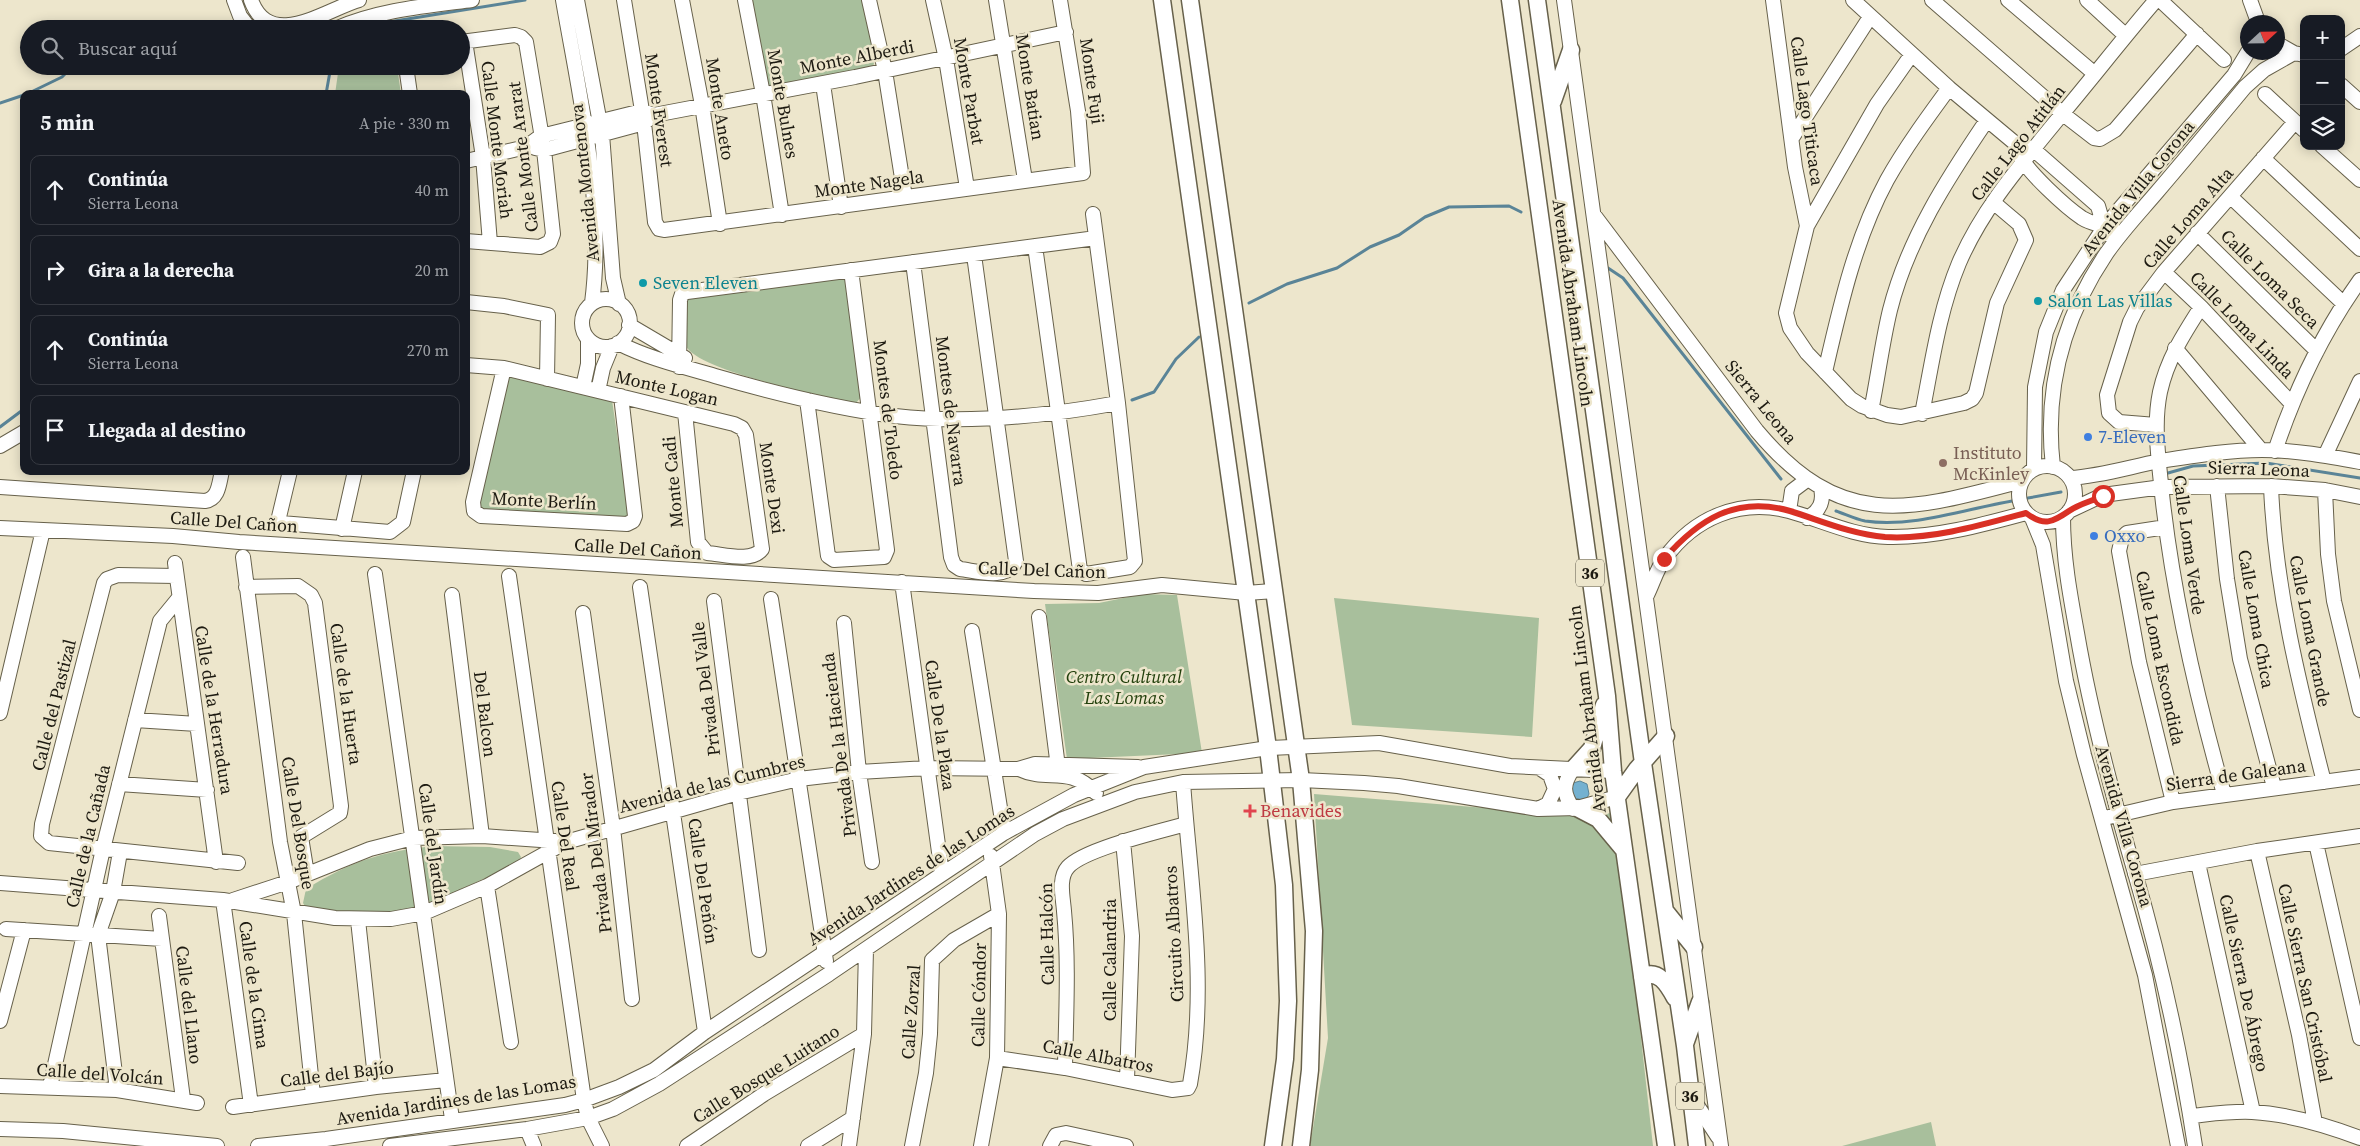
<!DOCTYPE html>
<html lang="es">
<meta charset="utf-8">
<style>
:root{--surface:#171b24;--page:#242831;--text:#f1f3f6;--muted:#9ea1a6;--line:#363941}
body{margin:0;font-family:"Source Serif 4",serif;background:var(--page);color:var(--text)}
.controls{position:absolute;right:15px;top:15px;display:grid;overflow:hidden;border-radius:10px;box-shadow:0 2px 12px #0003}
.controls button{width:45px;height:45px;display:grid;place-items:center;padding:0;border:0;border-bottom:1px solid var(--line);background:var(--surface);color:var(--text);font:25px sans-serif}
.compass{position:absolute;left:2240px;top:15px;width:45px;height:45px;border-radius:50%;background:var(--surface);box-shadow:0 2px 12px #0003;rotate:68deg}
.stop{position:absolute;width:15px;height:15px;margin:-11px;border:4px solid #d93025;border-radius:50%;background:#fff}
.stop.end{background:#d93025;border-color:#fff;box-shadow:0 1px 5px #0008}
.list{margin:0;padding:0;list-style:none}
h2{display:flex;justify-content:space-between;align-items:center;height:65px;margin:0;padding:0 20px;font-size:21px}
h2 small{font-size:16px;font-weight:400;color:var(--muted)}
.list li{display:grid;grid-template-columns:32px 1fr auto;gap:15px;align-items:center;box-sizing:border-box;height:70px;margin:0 10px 10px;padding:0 10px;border:1px solid var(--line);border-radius:10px}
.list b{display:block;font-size:19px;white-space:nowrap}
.list p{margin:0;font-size:16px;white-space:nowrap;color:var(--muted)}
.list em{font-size:16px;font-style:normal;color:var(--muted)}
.icon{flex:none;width:28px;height:28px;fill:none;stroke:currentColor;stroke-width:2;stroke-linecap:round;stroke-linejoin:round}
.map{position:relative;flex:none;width:2360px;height:1146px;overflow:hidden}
.search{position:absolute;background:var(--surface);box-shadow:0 2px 12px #0003;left:20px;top:20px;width:450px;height:55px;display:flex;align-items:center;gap:12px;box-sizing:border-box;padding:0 18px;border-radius:28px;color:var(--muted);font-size:19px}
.panel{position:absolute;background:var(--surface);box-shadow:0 2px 12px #0003;left:20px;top:90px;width:450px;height:385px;border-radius:10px}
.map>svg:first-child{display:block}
</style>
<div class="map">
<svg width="2360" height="1146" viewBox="0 0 2360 1146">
<rect width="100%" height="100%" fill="#ede6cc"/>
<path fill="#a8bf9c" d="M749,0H862L875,58L873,68L767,87Z
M401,23L402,29H366L368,28Z
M339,66H397L401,94H335Z
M840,275L846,279L862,396L856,403C827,397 698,371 686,346C681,335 683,316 681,304L688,296Z
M509,377L612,400L629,515L623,520L483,512L478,504L506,378Z
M1143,594L1177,595L1202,753L1067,759L1045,604L1099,603Z
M1334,598L1539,618L1532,737L1352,725Z
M1314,794L1571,815L1616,813L1653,1146H1310L1328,1038Z
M433,846L490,847L518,852L521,857L518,863L409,913L308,911L303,903L306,889C352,861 380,852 433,846Z
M1931,1122L1936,1146H1842Z"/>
<path fill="#74b1d0" stroke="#5a8497" d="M1580,781L1587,784L1589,794L1586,800L1577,802L1569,788L1573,783Z"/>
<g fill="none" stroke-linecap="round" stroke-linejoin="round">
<path stroke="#5a8497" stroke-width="3" d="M362,29L395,21L525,0
M27,94L62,77L73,66
M326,94L331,66
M0,103L24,95
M1608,268L1623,278L1781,479
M1249,303L1287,284L1337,268L1370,247L1399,235L1425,217L1449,207L1509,206L1521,212
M1132,400L1154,392L1176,359L1199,337
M0,427L24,409
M2168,473L2193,466L2266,463L2360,478
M2028,498L2061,492
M1836,511C1845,514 1855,519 1865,521C1913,528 1965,509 2012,501"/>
<defs>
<path id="minor" d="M234,0L240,16L250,29
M251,0C270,52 327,9 359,0
M563,0C580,99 605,203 592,303
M577,0L602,134L613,278L619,304
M624,0L644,123L655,222L659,229L664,230L1083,173L1078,111L1060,0
M682,0L702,105L720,224
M745,0L763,94L782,215
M869,0L885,71L905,197
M933,0L946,59L967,188
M996,0L1025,180
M1564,0L1721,1146
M1773,0L1795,167L1807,226
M1853,0L1949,88L2016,144L2033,149L2098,206L2106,234
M1932,0L2063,114L2094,138L2100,139L2115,130L2197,34
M2008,0L2095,74
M2087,0L2125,35
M2160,0L2224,60
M2250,0L2258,22
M335,29C378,10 425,6 472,0
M465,41L483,157L490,243
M461,42L515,35L521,37L526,42L544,150L553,234L550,242L540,247L466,241
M2278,44L2294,53L2304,55
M2341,49L2360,36
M1912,54L1877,104L1807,226L1786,313L1790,328L1807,353L1851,399L1862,406L1887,415L1901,417L1964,403L1972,399L1976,393L1997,303L2026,240L2019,224L1993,202
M406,66L410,94
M823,84L841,207
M2341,85L2360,102
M2265,94L2304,130
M1792,138L1870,17
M2322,146L2360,180
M535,148L544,150L644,123L650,118
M2020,155C2026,171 2067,208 2082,218C2090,223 2103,226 2112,226
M2263,158L2360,249
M466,161L526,147L541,136L642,111L654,115L855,77L1066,32
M2231,197L2344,304
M1594,215L1757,431C1842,532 1908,511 2022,481
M2197,233L2317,351
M1035,246L1080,570L1086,574L1130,567L1135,561L1118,403L1093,214
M913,262L951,557L954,565L960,569C977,571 1007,581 1016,561L974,255
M2164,272L2201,307L2292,404
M582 323a24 24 0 1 1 48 0a24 24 0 1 1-48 0Z
M466,302L504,306L548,315L547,379
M2201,307C2183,335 2167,360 2160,392C2153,426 2159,460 2162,494C2173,596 2196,695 2224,794
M629,325L685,358
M618,343C650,359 681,366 715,376C774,393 834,408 895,416C967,424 1047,416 1118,403
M2175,348L2261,450
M466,365L504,368L734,424L742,428L746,435L762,549C752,563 723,554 707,553L698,542L685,412
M679,367L680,300L682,294L687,292L1096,238
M504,368L473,502L474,511L481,516L627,524L633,521L635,516L621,396
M1825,372C1840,307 1855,239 1887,180C1905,148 1927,118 1949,88
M583,387L588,364V339
M598,391L603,368L612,346
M807,400L828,556L834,560L884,557L887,550L851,270
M1871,411C1878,377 1882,343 1890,310C1908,239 1947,179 1987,120
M1922,414C1932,363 1939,311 1959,263C1983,207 2024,161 2062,114C2094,76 2124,37 2156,0
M2156,425L2119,422L2109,413L2107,395L2130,322L2137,308L2164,272L2295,122
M0,446L24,432
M2275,451C2295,391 2323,332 2360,280
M2325,456L2360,381
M2019 494a28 28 0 1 1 56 0a28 28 0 1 1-56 0Z
M2053,467C2044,389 2063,318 2106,254C2121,232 2140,212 2157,192C2187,157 2216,122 2245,87L2264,70L2294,53
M2034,469L2035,387L2046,332L2063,290L2105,226L2234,75L2248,52
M290,471L279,517L281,523L390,532L403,522L414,471
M2070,478C2101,476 2129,467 2160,461C2193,456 2228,450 2262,450C2295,450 2328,456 2360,462
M2217,486L2227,579L2240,659L2274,787
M2271,486C2275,587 2299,684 2324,782
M0,487L205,501C219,499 219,483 222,471
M2325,490L2328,554L2334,601L2360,710
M1789,511L1792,491L1808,479
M2069,511L2103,495L2162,487L2271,486L2325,490L2360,497
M2063,517C2063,557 2070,595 2077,633C2091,715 2112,794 2135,873C2161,962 2181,1054 2195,1146
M1807,518C1820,511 1824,502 1821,488
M2032,518L2043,545L2066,681L2084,755L2145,975L2178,1146
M2166,527L2127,533L2122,538L2119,551L2139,662L2173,802
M0,528L173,536L239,542L1034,591L1098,593L1162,585L1246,593L1274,591
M342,529L355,471
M243,557L280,842L294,913L313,1095
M175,563L216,862
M375,574L452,1119
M176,576L118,575L107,579L104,583L42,824L41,836L49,843L238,863
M509,576L584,1100L588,1118L602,1146
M902,582L942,874
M246,587L298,586L311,595L315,603L341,806L340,813L301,837L307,874
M640,587L705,1032
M452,595L482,836
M1647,595C1653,583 1657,568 1665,558C1694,518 1740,498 1789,511C1822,520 1852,536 1888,537C1934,538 1982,525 2026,513
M771,599L826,961
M714,601L759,950
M583,613L613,828L632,999
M1039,617L1059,775
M844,623L859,772L872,862
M972,631L1004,833
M0,713L43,530
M135,720L197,724
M1019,769C1048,783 1068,764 1096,793
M1573,769C1562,785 1563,793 1573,809
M119,784L207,790
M1538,809L1548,804L1555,789L1550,775L1541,769
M2109,817L2173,802L2360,777
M1123,841L1132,936L1127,1080
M2316,843L2360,1038
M2257,851L2299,1035L2315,1123
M2198,863L2253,1112
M2135,874L2257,851L2360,836
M0,883L223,900L335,918L391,919L424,913L487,886L566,842L738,793L799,779L859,772L927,768L1018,769L1035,764L1138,767
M487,886L511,1042
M223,900L251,1105
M233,900L288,882L370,849L413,838L482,836L555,841
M159,916L183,1099
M358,920L376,1087
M6,929L162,939
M0,1021L24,930
M997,1058L1065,1068L1172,1090L1188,1088L1190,1084C1208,984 1190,882 1183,782
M1065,1068C1066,1015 1069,963 1064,911C1063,897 1058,878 1068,867C1084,849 1161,831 1186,824
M0,1086L117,1090L197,1103
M50,1087L103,849L160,621L178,599
M117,1090L98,935L113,892L120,852
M1691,1096L1718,1137
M233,1107L376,1087L446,1080
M2191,1116C2211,1114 2231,1111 2252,1112C2288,1114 2326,1125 2360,1138
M0,1129L63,1131L217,1146
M527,1129L534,1146
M258,1146L326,1139L565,1105L584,1100L619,1087L654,1070L705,1032L1004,833L1074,795L1144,767L1268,748L1379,743L1510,766L1613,771
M390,1146L527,1129L588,1118L613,1109L659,1084L829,974L1035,834L1063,819L1135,792L1183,782L1301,780L1364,783L1398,786L1538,809L1577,808L1617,797
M687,1146L764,1094L864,1034
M808,1146L853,1118
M849,1146L864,1034L866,949
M912,1146L926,1073L930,1034L932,960L954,940L999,914
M981,1146L997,1058L999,914L991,856
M1050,1146L1056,1135L1066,1133L1126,1146"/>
<path id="major" d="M1162,0L1268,748L1284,885L1288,1001L1285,1059L1273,1146
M1190,0L1301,780L1314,931L1310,1070L1301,1146
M1510,0L1607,696L1613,771L1666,1146
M1537,0L1643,763L1685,1046L1697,1146
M1553,101L1571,50
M1573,769L1592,748L1604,705
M1617,797L1637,769L1666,736
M1577,808L1598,819L1623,849
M1666,912L1694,947
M1642,977C1658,968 1668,985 1675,998
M1685,1044L1700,1002"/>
</defs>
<use href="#minor" stroke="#67614b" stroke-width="16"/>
<use href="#major" stroke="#67614b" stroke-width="19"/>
<use href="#minor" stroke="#fff" stroke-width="14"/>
<use href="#major" stroke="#fff" stroke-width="16"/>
</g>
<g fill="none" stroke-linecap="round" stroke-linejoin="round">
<path stroke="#d93025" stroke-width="6" d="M1664,559C1698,520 1736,495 1790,511C1822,521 1851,534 1885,537C1931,540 1982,525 2026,513C2044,527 2053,522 2069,511C2079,504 2092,501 2103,496"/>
</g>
<g fill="#0f9aa8" stroke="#ede6cc" stroke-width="2">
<circle cx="643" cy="283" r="5"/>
<circle cx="2038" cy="301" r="5"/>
</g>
<g fill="#3f7fe0" stroke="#ede6cc" stroke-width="2">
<circle cx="2088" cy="437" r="5"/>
<circle cx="2094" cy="536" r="5"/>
</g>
<circle fill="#8d6e63" stroke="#ede6cc" stroke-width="2" cx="1943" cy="463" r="5"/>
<path fill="#e0444e" stroke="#ede6cc" stroke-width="2" d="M1247.5 803.5h5v5h5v5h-5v5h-5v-5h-5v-5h5z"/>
<g text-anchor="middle" stroke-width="5" stroke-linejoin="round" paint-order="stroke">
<g fill="#ede6cc" stroke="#5b5749" stroke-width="1">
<rect x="1576" y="559.5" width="28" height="27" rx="4"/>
<rect x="1676" y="1082.5" width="28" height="27" rx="4"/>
</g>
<g font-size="16" font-weight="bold" fill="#1d1a11">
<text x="1590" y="579">36</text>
<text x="1690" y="1102">36</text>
</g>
<g font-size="18" fill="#1d1a11" stroke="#ede6cc">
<text transform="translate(857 57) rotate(-11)" y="6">Monte Alberdi</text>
<text transform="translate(1092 81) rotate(82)" y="6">Monte Fuji</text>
<text transform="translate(1030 87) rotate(81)" y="6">Monte Batian</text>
<text transform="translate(969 91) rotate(80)" y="6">Monte Parbat</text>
<text transform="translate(783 104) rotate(80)" y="6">Monte Bulnes</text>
<text transform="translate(720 109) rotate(81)" y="6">Monte Aneto</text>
<text transform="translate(659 110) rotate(82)" y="6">Monte Everest</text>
<text transform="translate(1807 111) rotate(82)" y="6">Calle Lago Titicaca</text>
<text transform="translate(497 140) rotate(83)" y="6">Calle Monte Moriah</text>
<text transform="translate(2018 143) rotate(-52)" y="6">Calle Lago Atitlán</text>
<text transform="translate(523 157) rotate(-97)" y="6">Calle Monte Ararat</text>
<text transform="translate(585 183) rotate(-96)" y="6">Avenida Montenova</text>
<text transform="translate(869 184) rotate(-8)" y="6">Monte Nagela</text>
<text transform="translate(2138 188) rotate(-51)" y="6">Avenida Villa Corona</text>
<text transform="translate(2188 218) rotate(-49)" y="6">Calle Loma Alta</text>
<text transform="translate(2270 279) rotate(45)" y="6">Calle Loma Seca</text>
<text transform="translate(1573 303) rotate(82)" y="6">Avenida Abraham Lincoln</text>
<text transform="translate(2242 325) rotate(46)" y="6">Calle Loma Linda</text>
<text transform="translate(667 388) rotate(13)" y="6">Monte Logan</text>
<text transform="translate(1761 402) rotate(51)" y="6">Sierra Leona</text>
<text transform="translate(888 410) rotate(83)" y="6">Montes de Toledo</text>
<text transform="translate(951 411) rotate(83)" y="6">Montes de Navarra</text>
<text transform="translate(2259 469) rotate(2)" y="6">Sierra Leona</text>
<text transform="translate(673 482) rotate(-95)" y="6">Monte Cadi</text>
<text transform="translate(772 488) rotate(82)" y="6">Monte Dexi</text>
<text transform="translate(544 501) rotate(3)" y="6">Monte Berlín</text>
<text transform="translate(234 522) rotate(4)" y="6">Calle Del Cañon</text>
<text transform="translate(2189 545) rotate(82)" y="6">Calle Loma Verde</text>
<text transform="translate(638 549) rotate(4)" y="6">Calle Del Cañon</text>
<text transform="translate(1042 570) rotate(2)" y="6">Calle Del Cañon</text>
<text transform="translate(2256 619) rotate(80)" y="6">Calle Loma Chica</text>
<text transform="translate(2310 631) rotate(79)" y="6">Calle Loma Grande</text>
<text transform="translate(2160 658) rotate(78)" y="6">Calle Loma Escondida</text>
<text transform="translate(706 689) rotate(-97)" y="6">Privada Del Valle</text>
<text transform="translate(346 694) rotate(82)" y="6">Calle de la Huerta</text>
<text transform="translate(54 705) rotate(-76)" y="6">Calle del Pastizal</text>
<text transform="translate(1587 709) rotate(-97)" y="6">Avenida Abraham Lincoln</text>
<text transform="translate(214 710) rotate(81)" y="6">Calle de la Herradura</text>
<text transform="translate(485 714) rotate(83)" y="6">Del Balcon</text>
<text transform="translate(940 725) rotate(82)" y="6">Calle De la Plaza</text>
<text transform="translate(839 745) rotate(-97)" y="6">Privada De la Hacienda</text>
<text transform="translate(2236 775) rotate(-8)" y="6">Sierra de Galeana</text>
<text transform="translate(712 784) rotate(-14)" y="6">Avenida de las Cumbres</text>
<text transform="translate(298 823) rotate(81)" y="6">Calle Del Bosque</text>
<text transform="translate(2124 826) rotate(74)" y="6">Avenida Villa Corona</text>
<text transform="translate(88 836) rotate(-77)" y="6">Calle de la Cañada</text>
<text transform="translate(565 836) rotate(82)" y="6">Calle Del Real</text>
<text transform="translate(433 844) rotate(82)" y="6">Calle del Jardín</text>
<text transform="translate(596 853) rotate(-97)" y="6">Privada Del Mirador</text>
<text transform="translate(911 875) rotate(-33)" y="6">Avenida Jardines de las Lomas</text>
<text transform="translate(703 881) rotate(82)" y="6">Calle Del Peñón</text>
<text transform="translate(1047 934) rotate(-91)" y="6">Calle Halcón</text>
<text transform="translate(1174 934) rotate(-93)" y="6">Circuito Albatros</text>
<text transform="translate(1110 960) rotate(-90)" y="6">Calle Calandria</text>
<text transform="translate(2244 983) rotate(78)" y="6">Calle Sierra De Ábrego</text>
<text transform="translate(2305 983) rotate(78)" y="6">Calle Sierra San Cristóbal</text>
<text transform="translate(254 985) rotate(82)" y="6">Calle de la Cima</text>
<text transform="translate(979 995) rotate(-89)" y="6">Calle Cóndor</text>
<text transform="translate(189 1005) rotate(83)" y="6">Calle del Llano</text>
<text transform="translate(911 1012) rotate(-86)" y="6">Calle Zorzal</text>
<text transform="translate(1098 1056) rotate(11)" y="6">Calle Albatros</text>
<text transform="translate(100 1074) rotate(4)" y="6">Calle del Volcán</text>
<text transform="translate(337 1074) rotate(-7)" y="6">Calle del Bajío</text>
<text transform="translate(766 1074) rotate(-32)" y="6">Calle Bosque Luitano</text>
<text transform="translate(456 1100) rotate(-9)" y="6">Avenida Jardines de las Lomas</text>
</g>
<g font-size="18" fill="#0d838f" stroke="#ede6cc" text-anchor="start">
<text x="653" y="289">Seven Eleven</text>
<text x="2048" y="307">Salón Las Villas</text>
</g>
<g font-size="18" fill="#366cbe" stroke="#ede6cc" text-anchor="start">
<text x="2098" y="443">7-Eleven</text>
<text x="2104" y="542">Oxxo</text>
</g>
<g font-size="18" fill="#785e54" stroke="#ede6cc" text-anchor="start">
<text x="1953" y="459">Instituto<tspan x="1953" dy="21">McKinley</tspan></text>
</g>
<g font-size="18" font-style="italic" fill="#22400c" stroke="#ede6cc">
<text x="1124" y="683">Centro Cultural<tspan x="1124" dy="21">Las Lomas</tspan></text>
</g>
<g font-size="18" fill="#be3a42" stroke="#ede6cc" text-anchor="start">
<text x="1260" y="817">Benavides</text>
</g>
</g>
</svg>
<div class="controls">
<button>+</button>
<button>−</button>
<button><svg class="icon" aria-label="layers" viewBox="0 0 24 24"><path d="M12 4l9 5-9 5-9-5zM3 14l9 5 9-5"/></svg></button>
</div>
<svg class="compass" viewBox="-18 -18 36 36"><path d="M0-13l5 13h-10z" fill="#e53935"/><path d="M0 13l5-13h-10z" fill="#9ea1a6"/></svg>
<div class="stop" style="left:2103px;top:496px"></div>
<div class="stop end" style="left:1664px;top:559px"></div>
<div class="search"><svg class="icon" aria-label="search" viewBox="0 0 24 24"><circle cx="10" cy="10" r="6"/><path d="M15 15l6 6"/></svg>Buscar aquí</div>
<section class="panel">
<h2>5 min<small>A pie · 330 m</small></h2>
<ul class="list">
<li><svg class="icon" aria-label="ahead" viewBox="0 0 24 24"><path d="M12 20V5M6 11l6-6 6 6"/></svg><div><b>Continúa</b><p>Sierra Leona</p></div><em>40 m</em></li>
<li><svg class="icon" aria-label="right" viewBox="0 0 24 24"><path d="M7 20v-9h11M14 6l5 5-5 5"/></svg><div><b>Gira a la derecha</b></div><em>20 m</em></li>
<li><svg class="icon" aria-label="ahead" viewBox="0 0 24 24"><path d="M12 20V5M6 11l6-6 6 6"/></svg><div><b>Continúa</b><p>Sierra Leona</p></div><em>270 m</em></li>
<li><svg class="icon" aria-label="arrive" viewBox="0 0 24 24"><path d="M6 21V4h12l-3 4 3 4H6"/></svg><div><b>Llegada al destino</b></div></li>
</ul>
</section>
</div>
